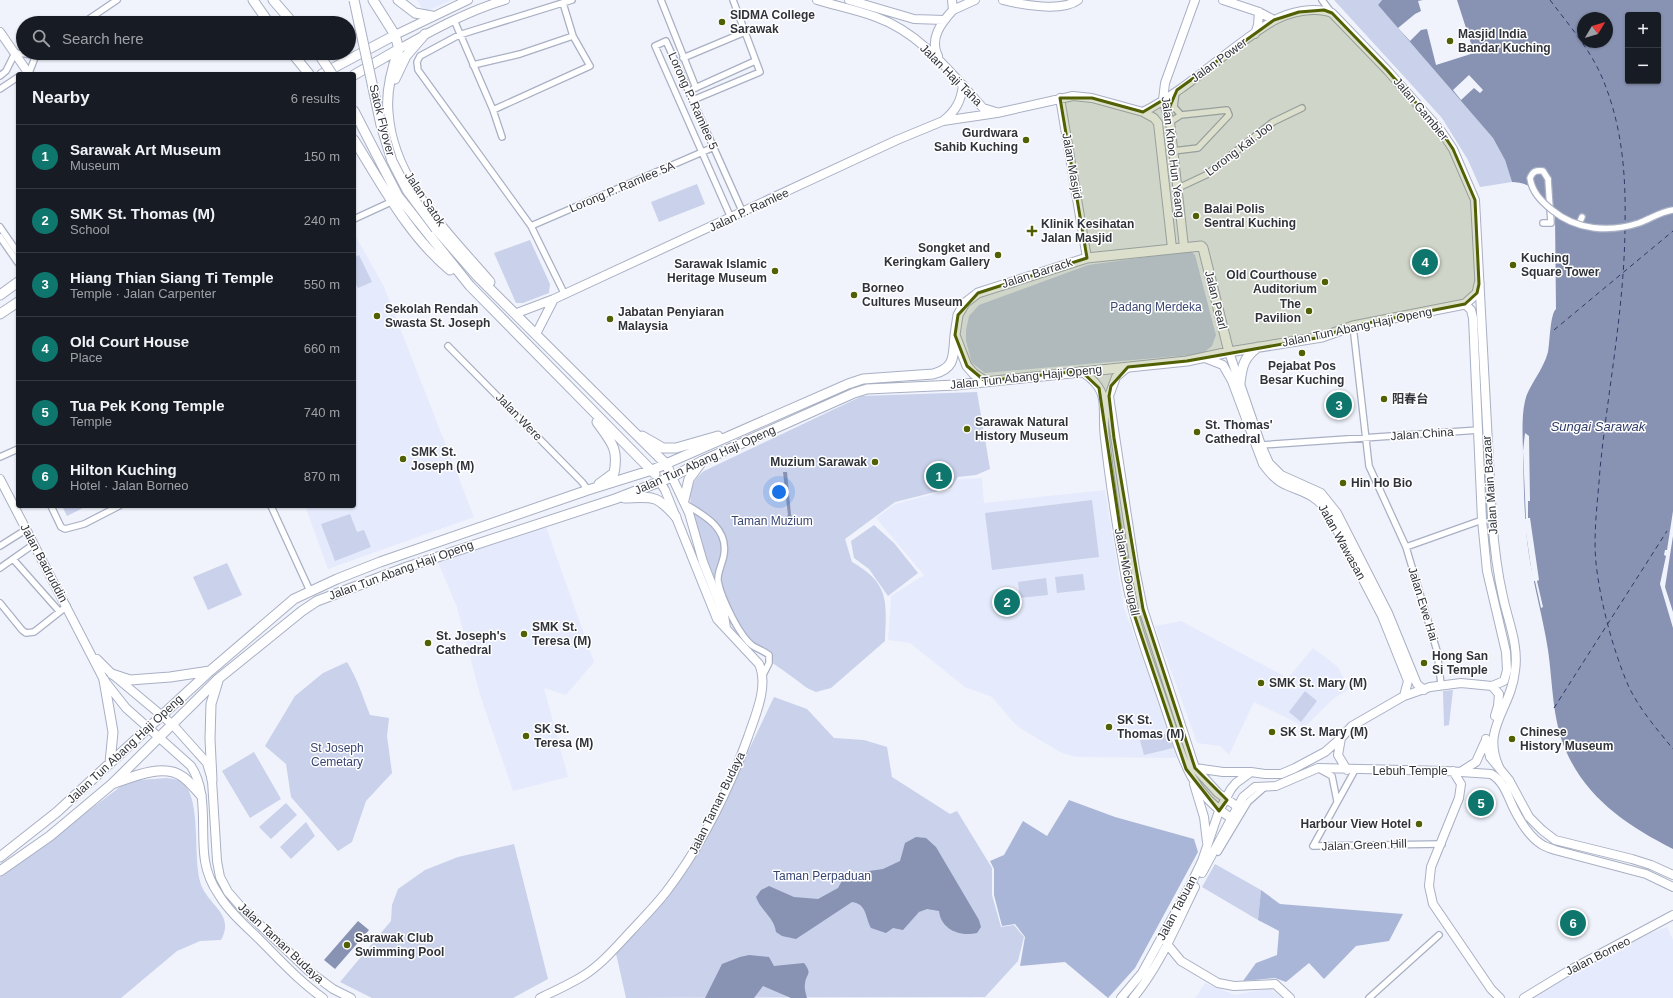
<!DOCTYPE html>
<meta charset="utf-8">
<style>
:root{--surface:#171b24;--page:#242831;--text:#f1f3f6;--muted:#9ea1a6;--line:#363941;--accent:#0f766e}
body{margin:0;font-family:Arial,"Noto Sans SC",sans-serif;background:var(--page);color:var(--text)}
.controls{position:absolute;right:12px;top:12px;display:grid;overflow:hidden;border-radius:4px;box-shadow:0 1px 3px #0004}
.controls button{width:36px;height:36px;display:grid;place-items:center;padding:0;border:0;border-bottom:1px solid var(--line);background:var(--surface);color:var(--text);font:20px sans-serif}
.compass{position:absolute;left:1577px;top:12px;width:36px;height:36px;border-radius:50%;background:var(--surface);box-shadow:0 1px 3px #0004;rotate:52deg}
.you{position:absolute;left:779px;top:492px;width:14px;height:14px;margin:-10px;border:3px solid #fff;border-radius:50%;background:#1a73e8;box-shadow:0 0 0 6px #1a73e833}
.badge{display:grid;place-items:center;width:26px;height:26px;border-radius:50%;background:var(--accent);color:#fff;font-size:13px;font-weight:700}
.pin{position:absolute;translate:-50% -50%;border:2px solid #fff;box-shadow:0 1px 4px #0006}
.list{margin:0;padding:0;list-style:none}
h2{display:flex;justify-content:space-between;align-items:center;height:52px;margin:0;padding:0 16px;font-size:17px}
h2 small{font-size:13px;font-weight:400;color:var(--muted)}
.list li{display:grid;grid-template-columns:26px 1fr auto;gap:12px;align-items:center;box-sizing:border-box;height:64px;padding:0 16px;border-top:1px solid var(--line)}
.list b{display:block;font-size:15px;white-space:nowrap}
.list p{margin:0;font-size:13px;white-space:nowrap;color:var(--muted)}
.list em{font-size:13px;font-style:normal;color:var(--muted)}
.icon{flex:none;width:22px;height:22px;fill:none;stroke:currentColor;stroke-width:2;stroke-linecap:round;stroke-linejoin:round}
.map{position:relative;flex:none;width:1673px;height:998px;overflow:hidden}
.search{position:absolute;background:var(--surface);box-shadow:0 1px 3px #0004;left:16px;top:16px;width:340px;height:44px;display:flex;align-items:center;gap:10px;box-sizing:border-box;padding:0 14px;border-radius:22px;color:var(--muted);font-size:15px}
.panel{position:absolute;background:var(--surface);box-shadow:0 1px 3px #0004;left:16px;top:72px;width:340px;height:436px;border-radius:4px}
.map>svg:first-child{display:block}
</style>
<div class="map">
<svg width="1673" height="998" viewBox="0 0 1673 998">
<rect width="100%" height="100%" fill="#f0f3fc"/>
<path fill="#e5ebfc" d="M417,0H452L425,12Z
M354,233L384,287L474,517L328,569L305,506H354Z
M982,478L984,503L1105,490L1124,608L1179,758L1077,757L1062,753L1023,730L1014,723L992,697L965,687L910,643L888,640L891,596L924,575L876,518L895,504L953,489L958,479Z
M545,524L594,662L566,695L544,688L568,777L513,791L480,695L457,607L437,560Z
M1181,621L1288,678L1313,648L1338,667L1349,689L1333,699L1305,727L1254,702L1229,755L1220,746L1197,743L1155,626Z
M1667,927L1673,940V998H1529L1532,993L1639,937Z
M1205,983L1235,995L1266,989L1272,990L1282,998H1195Z"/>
<path fill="#c9d1eb" d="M1334,0H1382L1378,5L1493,138L1505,160L1512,182L1480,187L1468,160L1442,118Z
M697,184L705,204L659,222L651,202Z
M530,240L550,284L549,293L523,303H516L494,253Z
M1191,251L1195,255L1216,335L1212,346L1202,354L985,373L972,363L966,341V330L969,316L979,305L1088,265Z
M359,255L372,282L358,288L354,280V258Z
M977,392L990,469L976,475L958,477L951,488L895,502L845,539L852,562C891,584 886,603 885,641L831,688L816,692L807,688C783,669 753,652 734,629C721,613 689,514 690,494C691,484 697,477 704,471L862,396Z
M1092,500L1099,557L992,570L985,513Z
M62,506H87L67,516Z
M350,514L357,532L364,530L371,547L335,561L321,524Z
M874,525L894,543L918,573L888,596L869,569L854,558L851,541Z
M227,563L242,595L208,610L193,577Z
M1083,574L1085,590L1057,593L1055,577Z
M1046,578L1048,595L1020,598L1018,582Z
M347,662C357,678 363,697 370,715L389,718L387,736L392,773L366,801L352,842L338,851L291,797L286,764L265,746L295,696L323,673Z
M1453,690L1449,725L1444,726L1443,691Z
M1305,691L1317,701L1301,722L1289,712Z
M774,697L807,709L834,738L864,740L887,747L892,777L950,814L957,811L992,868V895L1001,927L1014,925L1024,937L1018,961L985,997L626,998L615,949L642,927L664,899L736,777Z
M1169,733L1173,748L1144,755L1140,740Z
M254,752L281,799L250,818L222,771Z
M167,778C171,779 176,779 179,780C205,794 190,864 203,889C213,908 234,916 221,940L200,941L177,951L121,998H0V877L124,784L139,780Z
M286,803L297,815L271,839L259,827Z
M306,822L315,836L291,859L280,847Z
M514,844L548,979L513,998H372L340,982L391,921L392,905L398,889L425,870L458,857Z
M1215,864L1261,890L1258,920L1202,887Z"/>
<path fill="#aab6d7" d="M1069,800L1115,817L1194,839L1198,852L1135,968L1108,998L1065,962L1020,966L1025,937L1015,924L1002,926L994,895V869L990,861L1004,855L1023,821L1047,836Z
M1261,890L1280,904L1403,914L1389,941L1356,946L1324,979L1309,963L1286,982L1275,978L1243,981L1256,963L1277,955L1279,931L1258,920Z"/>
<path fill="#8893b3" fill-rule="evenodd" d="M1382,0H1673V849C1628,826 1587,799 1566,751C1552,719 1553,684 1548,650C1543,618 1534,587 1529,555C1524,522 1524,489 1523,456C1523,439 1521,418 1525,401C1528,386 1543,371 1548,352C1550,342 1550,314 1556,309L1555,215C1547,197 1532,182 1512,182L1505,160L1493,138L1378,5ZM1628,15H1658V81H1628ZM1583,18H1607V42H1583Z
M783,472H787L791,515L793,517L790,520L786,517L788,515Z
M916,837L926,838L936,847L979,920L981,927L977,933C961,937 941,930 939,911L927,909L919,912L903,930L893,928L886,933L871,928C865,917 867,904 852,902L796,939L782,936L776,932C774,917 761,911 756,897L761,890L769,886L794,897L818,899L838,888L843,879L849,874L883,869L900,861L905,843Z
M358,921L369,930L335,969L324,960Z
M749,955L769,957L774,966L804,963C813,975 806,973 805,984C804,988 806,994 807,998H791L763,986L754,998H705L722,964L740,957Z"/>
<path fill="#f0f3fc" d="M1423,0H1457L1474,53L1436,65L1427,29L1421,30L1410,41L1398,28L1415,14L1421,11L1418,1Z
M1469,75L1483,90L1480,93L1474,88L1461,100L1453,90Z
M1525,433L1529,436L1530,501H1528V518H1530L1539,580L1537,581L1543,607L1541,608L1535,581H1533L1524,519H1526L1523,451Z
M1673,511V536L1665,587L1673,612V628L1660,584L1666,556L1664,555L1665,550H1667Z"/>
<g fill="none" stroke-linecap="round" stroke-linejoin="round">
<path stroke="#2e3a67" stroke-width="1" stroke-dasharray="5 4" stroke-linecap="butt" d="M1550,0C1568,24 1589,48 1601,75C1622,123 1626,173 1625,224
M1625,229C1624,310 1608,389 1600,469C1598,500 1593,532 1596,563C1600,601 1613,650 1628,685C1639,709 1657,729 1673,749
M1554,330L1673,231
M1554,708L1667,531"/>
<defs>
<path id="street" d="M661,0L696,88
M1322,0L1331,12
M454,20L493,110L502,137
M83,23L117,0
M683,58L745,32
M473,65L520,54L573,36
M27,74L29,73L36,55
M0,76L6,71L15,53L36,55
M0,89L18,77
M693,89L755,61
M1176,92L1174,107L1181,115
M693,100L760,72L733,0
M493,110L590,66L573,36L563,3
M1170,122L1181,115L1227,110L1229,115L1198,148L1173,151
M1176,189L1206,175L1273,122L1302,108
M731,218L655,46L666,41L743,213
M354,219L391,202
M1543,223H1551L1548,179
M1579,224L1582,217
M531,226L714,147
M0,227L18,253
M0,237L18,263
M565,295L531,226L418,70L417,62L420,56L459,35L572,0
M1353,326L1369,466L1406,547L1437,651L1441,684
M448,346L582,482L588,490
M1261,445L1479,430
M0,457L18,449
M685,504C704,515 728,528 724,554C723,563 717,572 718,581C721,597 739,636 753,646C758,649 764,651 769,655V663L763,675
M51,506L61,527L65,529L84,524L119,506
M271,506L310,591
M0,546L27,529
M1406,547L1482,520
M13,559L59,611
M0,568L34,544
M0,603L22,630L26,633L34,632L67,606
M1321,770L1332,776L1337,801
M1355,770L1313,846L1442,844
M1218,852L1248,802L1265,787
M1369,998L1439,935"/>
<path id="secondary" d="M817,0C837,6 857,10 876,17C921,33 952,74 983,108L996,112
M849,0L914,19L944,20
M1003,0C1022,5 1062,12 1078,0
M1223,0L1259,12L1274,20
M953,10L975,0
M0,32L29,74
M1255,34L1258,25L1259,12
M395,35L468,0
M399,49C433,30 468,11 505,0
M938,56C929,39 941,23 953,10L952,0
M1060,98L1087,258
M1143,112L1154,118L1158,123L1172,248
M943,121C956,111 961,101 963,85
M1184,247L1170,122L1163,100L1165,83L1195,0
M517,313L554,299L897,140L943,121L997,113L1073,96L1092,98L1143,112C1190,88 1228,48 1273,21C1289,12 1315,6 1332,13L1387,70L1441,131L1453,149L1475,200L1492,518C1494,545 1497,571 1503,597C1508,621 1519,645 1515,671C1511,710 1480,729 1500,769
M536,334L554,299
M1229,352L1261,445L1269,463L1281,475L1321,493L1337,513L1388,613L1417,684L1424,690
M1205,358L1223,365L1232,381L1263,464C1269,472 1276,481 1286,485C1304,493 1312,493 1326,509L1382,616L1408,681L1404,696
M1128,367L1116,377L1109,396L1135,569L1143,609L1195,768L1218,793L1238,807
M1081,371C1091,378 1101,386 1103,399C1105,411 1103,425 1105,438C1110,485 1118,533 1126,579C1134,623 1151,665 1165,707C1180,751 1188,791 1231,818
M672,477L689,513L703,562L724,615L726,628
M0,479L104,680L126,708L191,766C209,794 200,830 205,861C207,873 212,885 219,895C229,912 246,926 260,940C280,960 300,982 323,998
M97,659L112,674L173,725L207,763L212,780L217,861L220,877L228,892L242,908L310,972L333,989L351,998
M1492,686L1499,694L1498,706L1495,716
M1341,738L1338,755L1347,770
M1486,739L1490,757L1509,780L1529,817L1542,830L1555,840L1632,859L1651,865L1673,875
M1195,768L1223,772H1251
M1453,771L1461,784L1459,798L1431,867L1429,886L1433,904L1491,989L1500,998
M1462,771L1476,762L1485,742
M1194,784L1204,817L1207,842
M1202,873L1243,797L1255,787L1276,786L1318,768L1446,771L1491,774C1504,781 1508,797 1514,809C1520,821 1530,837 1541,844C1545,847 1550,848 1555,850L1646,874L1673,887
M1167,944L1181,961L1218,983L1234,986L1275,984L1290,998
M540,998C555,991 570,984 583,976C602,964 617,946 632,930C643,918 656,905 666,892C701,846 728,792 748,737C755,716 769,686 759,664L717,619L665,490L660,482
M1121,998L1142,973L1191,884L1202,861L1219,811L1231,789L1236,783L1251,772L1265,774H1281L1295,768L1325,752L1341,738L1352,726L1404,696L1430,687L1461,683L1492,686L1504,681L1507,670L1506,652L1487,571L1482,520L1473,318L1471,310L1465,304
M1133,998C1160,966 1176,925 1195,887
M1524,998L1570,970L1673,915"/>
<path id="primary" d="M253,0L269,23
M273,0L293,23
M373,0L395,35L399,49
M398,0L415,13L432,16
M399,49C392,68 386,91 388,112C392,180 448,233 490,282
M292,53L309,74
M322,74L395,35
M354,75L399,49
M395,79L406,56L425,34
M354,111L398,196L470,286L655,474
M354,140C383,186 408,235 450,270
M436,229L477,276L666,464L672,477
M0,295L18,282
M0,314L18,302
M985,381L974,374L967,366L955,335L958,315L965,303L978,293L1087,258L1201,246L1203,248L1229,352
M1240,383C1242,366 1244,357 1258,347
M597,422C611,442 619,448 614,473L599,484
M642,436L663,448H676L718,436
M624,498C653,497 656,494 676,517
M684,500L689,479L700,464
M112,674L130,680L170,677L210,671
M104,680L113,732L110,763
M212,780L210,739L211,704L218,681
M115,783C134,776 165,763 183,777C190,782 195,789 201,795
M0,857L57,812L210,671L294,599L337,579L380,562L588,490L652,470L848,384L863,379L933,374C956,368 953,356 955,335
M0,871L50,836L112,784L218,679L302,611L317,601L407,567L615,499L672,477L702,461L854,393L867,389L956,385L1187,361L1229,352L1322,337L1353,326L1465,304L1477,293L1479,284"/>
</defs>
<use href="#street" stroke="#a9b0c4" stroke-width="8"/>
<use href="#secondary" stroke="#a9b0c4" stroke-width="10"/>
<use href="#primary" stroke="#a9b0c4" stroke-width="11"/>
<use href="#street" stroke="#fff" stroke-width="5.5"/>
<use href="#secondary" stroke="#fff" stroke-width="8"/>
<use href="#primary" stroke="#fff" stroke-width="9"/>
<defs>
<path id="street-bridge" d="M1548,179L1543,171C1536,170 1533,171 1530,178C1532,192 1541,201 1552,210C1576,230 1609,233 1639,223C1650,219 1660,212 1673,210"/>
<path id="primary-bridge" d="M354,0L381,125L392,161L407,190L436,229
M318,53L332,74"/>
</defs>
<use href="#street-bridge" stroke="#a9b0c4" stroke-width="8" stroke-linecap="butt"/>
<use href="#primary-bridge" stroke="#a9b0c4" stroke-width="11" stroke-linecap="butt"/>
<use href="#street-bridge" stroke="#fff" stroke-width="5.5"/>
<use href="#primary-bridge" stroke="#fff" stroke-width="9"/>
</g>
<path fill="#516002" fill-opacity="0.2" stroke="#516002" stroke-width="3" stroke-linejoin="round" d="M1324,10L1332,13L1387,70L1441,131L1453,149L1475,200L1479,284L1477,293L1465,304L1353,326L1322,337L1187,361L1128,367L1111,386L1109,396L1114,438L1143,609L1195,768L1227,800L1219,811L1186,769L1132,608L1099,388L1081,371L985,381L967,366L955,335L958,315L978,293L1087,258L1060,98H1092L1143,112L1163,100L1167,113L1177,90L1274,20L1299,12Z"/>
<g fill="#516002" stroke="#fff" stroke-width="1.5">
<circle cx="722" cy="22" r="4"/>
<circle cx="1450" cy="41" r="4"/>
<circle cx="1026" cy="140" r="4"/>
<circle cx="1196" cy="216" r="4"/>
<path d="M1030 225h4v4h4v4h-4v4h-4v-4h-4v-4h4z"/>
<circle cx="998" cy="255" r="4"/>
<circle cx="1513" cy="265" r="4"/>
<circle cx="775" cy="271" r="4"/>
<circle cx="1325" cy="282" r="4"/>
<circle cx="854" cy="295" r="4"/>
<circle cx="1309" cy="311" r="4"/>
<circle cx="377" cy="316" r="4"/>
<circle cx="610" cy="319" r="4"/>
<circle cx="1302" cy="353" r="4"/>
<circle cx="1384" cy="399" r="4"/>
<circle cx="967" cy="429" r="4"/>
<circle cx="1197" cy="432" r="4"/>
<circle cx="403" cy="459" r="4"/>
<circle cx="875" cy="462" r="4"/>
<circle cx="1343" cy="483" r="4"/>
<circle cx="524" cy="634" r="4"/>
<circle cx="428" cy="643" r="4"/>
<circle cx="1424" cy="663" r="4"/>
<circle cx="1261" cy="683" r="4"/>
<circle cx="1109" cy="727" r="4"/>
<circle cx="1272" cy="732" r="4"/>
<circle cx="526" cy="736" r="4"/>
<circle cx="1512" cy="739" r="4"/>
<circle cx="1419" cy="824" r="4"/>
<circle cx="347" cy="945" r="4"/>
</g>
<g text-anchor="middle" stroke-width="3" stroke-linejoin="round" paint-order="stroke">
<g font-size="12" font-weight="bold" fill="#31333b" stroke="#fff" text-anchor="start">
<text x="730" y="19">SIDMA College<tspan x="730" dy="14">Sarawak</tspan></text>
<text x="1458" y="38">Masjid India<tspan x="1458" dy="14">Bandar Kuching</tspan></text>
<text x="1018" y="137" text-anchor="end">Gurdwara<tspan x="1018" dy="14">Sahib Kuching</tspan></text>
<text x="1204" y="213">Balai Polis<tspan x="1204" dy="14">Sentral Kuching</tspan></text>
<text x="1041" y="228">Klinik Kesihatan<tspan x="1041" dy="14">Jalan Masjid</tspan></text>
<text x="990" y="252" text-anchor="end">Songket and<tspan x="990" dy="14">Keringkam Gallery</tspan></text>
<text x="1521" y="262">Kuching<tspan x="1521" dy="14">Square Tower</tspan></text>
<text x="767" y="268" text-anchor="end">Sarawak Islamic<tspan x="767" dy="14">Heritage Museum</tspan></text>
<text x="1317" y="279" text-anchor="end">Old Courthouse<tspan x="1317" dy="14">Auditorium</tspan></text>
<text x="862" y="292">Borneo<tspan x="862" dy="14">Cultures Museum</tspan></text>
<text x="1301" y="308" text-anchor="end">The<tspan x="1301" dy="14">Pavilion</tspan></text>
<text x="385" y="313">Sekolah Rendah<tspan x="385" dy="14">Swasta St. Joseph</tspan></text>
<text x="618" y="316">Jabatan Penyiaran<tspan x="618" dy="14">Malaysia</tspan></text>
<text x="1302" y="370" text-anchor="middle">Pejabat Pos<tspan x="1302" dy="14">Besar Kuching</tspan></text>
<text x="1392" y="403">阳春台</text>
<text x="975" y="426">Sarawak Natural<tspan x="975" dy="14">History Museum</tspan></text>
<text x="1205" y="429">St. Thomas'<tspan x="1205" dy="14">Cathedral</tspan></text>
<text x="411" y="456">SMK St.<tspan x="411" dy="14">Joseph (M)</tspan></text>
<text x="867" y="466" text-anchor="end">Muzium Sarawak</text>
<text x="1351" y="487">Hin Ho Bio</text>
<text x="532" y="631">SMK St.<tspan x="532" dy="14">Teresa (M)</tspan></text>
<text x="436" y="640">St. Joseph's<tspan x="436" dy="14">Cathedral</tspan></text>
<text x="1432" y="660">Hong San<tspan x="1432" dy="14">Si Temple</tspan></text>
<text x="1269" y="687">SMK St. Mary (M)</text>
<text x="1117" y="724">SK St.<tspan x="1117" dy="14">Thomas (M)</tspan></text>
<text x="534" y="733">SK St.<tspan x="534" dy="14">Teresa (M)</tspan></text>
<text x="1280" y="736">SK St. Mary (M)</text>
<text x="1520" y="736">Chinese<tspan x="1520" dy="14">History Museum</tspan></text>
<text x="1411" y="828" text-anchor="end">Harbour View Hotel</text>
<text x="355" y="942">Sarawak Club<tspan x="355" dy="14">Swimming Pool</tspan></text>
</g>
<g font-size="12" fill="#31333b" stroke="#fff">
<text transform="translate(1219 60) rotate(-36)" y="4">Jalan Power</text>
<text transform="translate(951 75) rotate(45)" y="4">Jalan Haji Taha</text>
<text transform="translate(693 101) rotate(66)" y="4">Lorong P. Ramlee 5</text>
<text transform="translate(1421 109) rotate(50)" y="4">Jalan Gambier</text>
<text transform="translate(382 120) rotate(76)" y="4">Satok Flyover</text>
<text transform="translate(1239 149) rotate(-37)" y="4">Lorong Kai Joo</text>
<text transform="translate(1173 157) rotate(83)" y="4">Jalan Khoo Hun Yeang</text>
<text transform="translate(1072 166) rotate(80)" y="4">Jalan Masjid</text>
<text transform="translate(622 187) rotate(-23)" y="4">Lorong P. Ramlee 5A</text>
<text transform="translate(425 199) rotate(56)" y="4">Jalan Satok</text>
<text transform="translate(749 210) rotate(-25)" y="4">Jalan P. Ramlee</text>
<text transform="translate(1037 273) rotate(-18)" y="4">Jalan Barrack</text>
<text transform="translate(1216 300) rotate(76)" y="4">Jalan Pearl</text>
<text transform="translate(1357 327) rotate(-12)" y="4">Jalan Tun Abang Haji Openg</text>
<text transform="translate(1026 377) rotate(-6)" y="4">Jalan Tun Abang Haji Openg</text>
<text transform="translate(519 417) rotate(46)" y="4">Jalan Were</text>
<text transform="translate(1422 434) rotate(-4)" y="4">Jalan China</text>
<text transform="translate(705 460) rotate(-24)" y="4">Jalan Tun Abang Haji Openg</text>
<text transform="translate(1490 485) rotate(-94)" y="4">Jalan Main Bazaar</text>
<text transform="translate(1342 542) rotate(61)" y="4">Jalan Wawasan</text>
<text transform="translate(44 563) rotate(62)" y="4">Jalan Badruddin</text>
<text transform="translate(401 570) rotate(-20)" y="4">Jalan Tun Abang Haji Openg</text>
<text transform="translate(1127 572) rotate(79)" y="4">Jalan McDougall</text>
<text transform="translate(1423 604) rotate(73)" y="4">Jalan Ewe Hai</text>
<text transform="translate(125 749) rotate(-43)" y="4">Jalan Tun Abang Haji Openg</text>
<text x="1410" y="775">Lebuh Temple</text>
<text transform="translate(717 803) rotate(-64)" y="4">Jalan Taman Budaya</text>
<text transform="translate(1364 845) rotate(-2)" y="4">Jalan Green Hill</text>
<text transform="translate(1177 908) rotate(-62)" y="4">Jalan Tabuan</text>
<text transform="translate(281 943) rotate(43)" y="4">Jalan Taman Budaya</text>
<text transform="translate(1598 956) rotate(-27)" y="4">Jalan Borneo</text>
</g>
<g font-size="12" fill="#394674" stroke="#fff">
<text x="1156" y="311">Padang Merdeka</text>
<text x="772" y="525">Taman Muzium</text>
<text x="337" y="752">St Joseph<tspan x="337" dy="14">Cemetary</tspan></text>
<text x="822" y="880">Taman Perpaduan</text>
</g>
<g font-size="13" font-style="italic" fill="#2e3a67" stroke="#fff">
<text x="1598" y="431">Sungai Sarawak</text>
</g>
</g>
</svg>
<div class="controls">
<button>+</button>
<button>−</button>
</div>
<svg class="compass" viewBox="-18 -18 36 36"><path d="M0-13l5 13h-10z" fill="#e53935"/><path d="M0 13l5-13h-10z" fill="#9ea1a6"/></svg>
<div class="you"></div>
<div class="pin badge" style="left:939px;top:476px">1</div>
<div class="pin badge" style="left:1007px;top:602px">2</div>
<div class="pin badge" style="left:1339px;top:405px">3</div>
<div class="pin badge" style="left:1425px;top:262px">4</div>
<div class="pin badge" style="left:1481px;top:803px">5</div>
<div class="pin badge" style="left:1573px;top:923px">6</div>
<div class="search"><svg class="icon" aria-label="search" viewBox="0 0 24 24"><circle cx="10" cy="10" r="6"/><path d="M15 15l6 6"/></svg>Search here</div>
<section class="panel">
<h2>Nearby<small>6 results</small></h2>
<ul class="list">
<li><span class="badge">1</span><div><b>Sarawak Art Museum</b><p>Museum</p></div><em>150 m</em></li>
<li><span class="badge">2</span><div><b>SMK St. Thomas (M)</b><p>School</p></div><em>240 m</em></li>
<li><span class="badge">3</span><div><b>Hiang Thian Siang Ti Temple</b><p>Temple · Jalan Carpenter</p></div><em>550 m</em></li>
<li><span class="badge">4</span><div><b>Old Court House</b><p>Place</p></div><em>660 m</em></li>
<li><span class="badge">5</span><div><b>Tua Pek Kong Temple</b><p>Temple</p></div><em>740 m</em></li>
<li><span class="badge">6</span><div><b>Hilton Kuching</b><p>Hotel · Jalan Borneo</p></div><em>870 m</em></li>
</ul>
</section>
</div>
